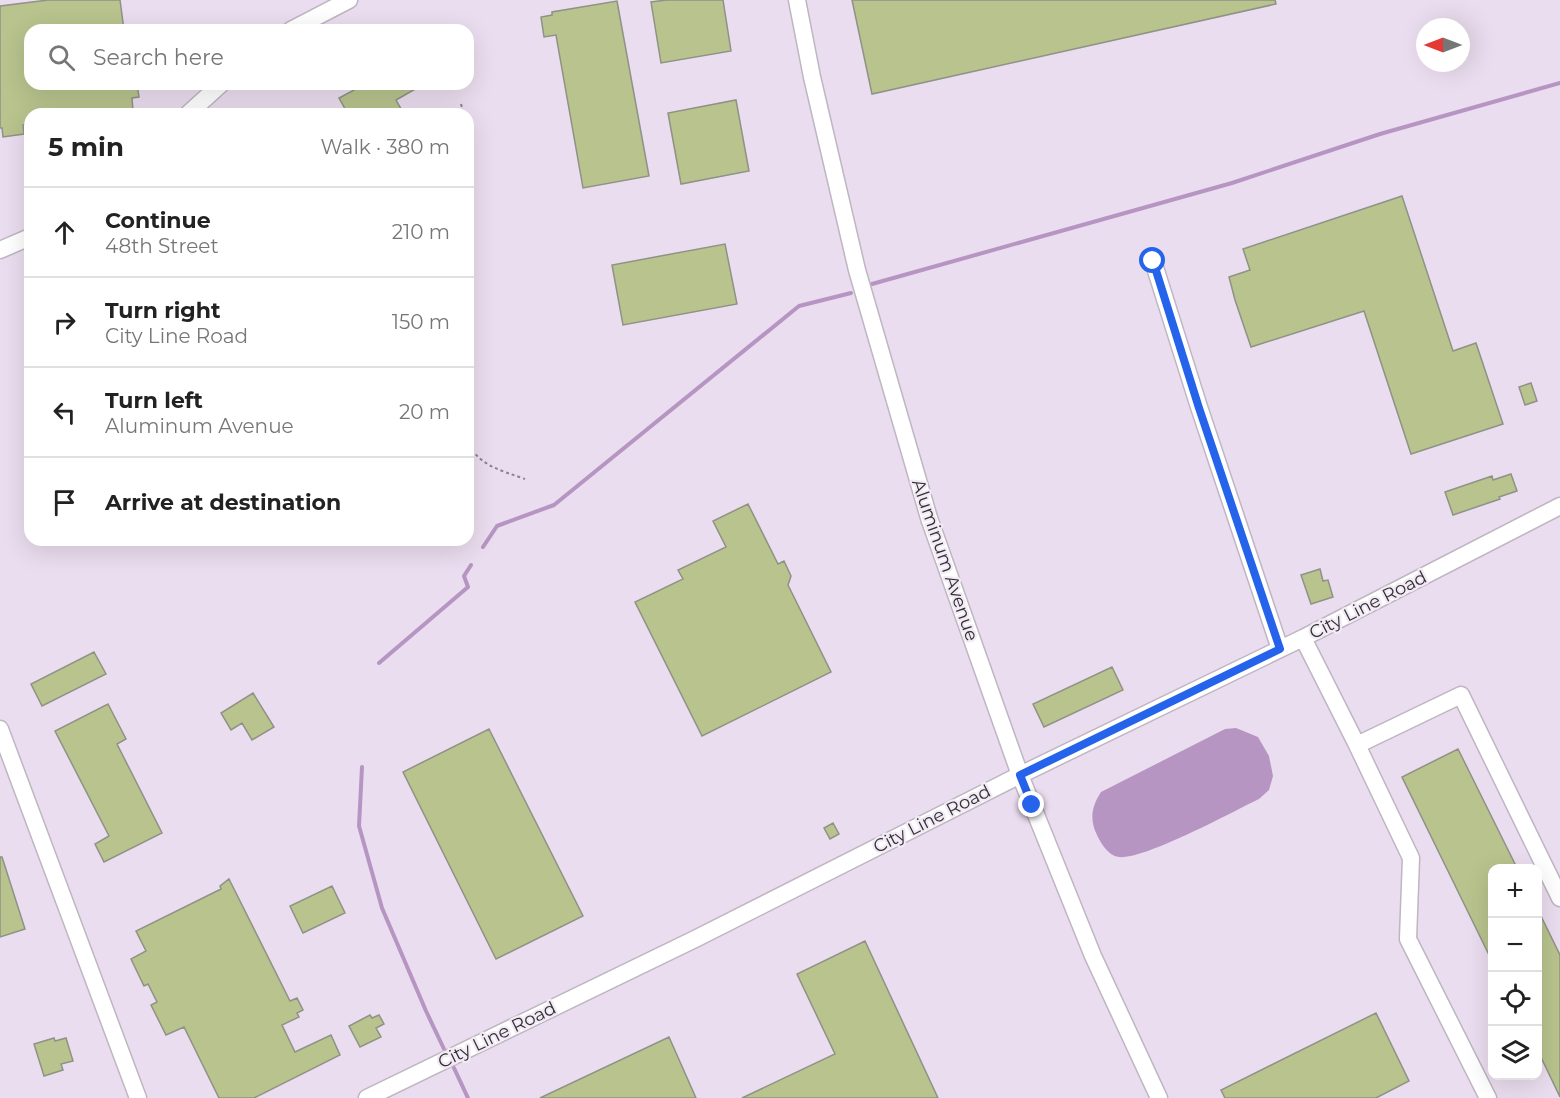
<!DOCTYPE html>
<meta charset="utf-8">
<style>
:root{--surface:#fff;--page:#f6f6f6;--text:#222;--muted:#767676;--line:#e0e0e0}
body{margin:0;font-family:Montserrat,sans-serif;background:var(--page);color:var(--text)}
.controls{position:absolute;right:18px;bottom:18px;display:grid;overflow:hidden;border-radius:12px;box-shadow:0 6px 24px #0002}
.controls button{width:54px;height:54px;display:grid;place-items:center;padding:0;border:0;border-bottom:2px solid var(--line);background:var(--surface);color:var(--text);font:30px sans-serif}
.compass{position:absolute;left:1416px;top:18px;width:54px;height:54px;border-radius:50%;background:var(--surface);box-shadow:0 6px 24px #0002;rotate:270deg}
.stop{position:absolute;width:18px;height:18px;margin:-14px;border:4px solid #2563eb;border-radius:50%;background:#fff}
.stop.end{background:#2563eb;border-color:#fff;box-shadow:0 2px 6px #0008}
.list{margin:0;padding:0;list-style:none}
h2{display:flex;justify-content:space-between;align-items:center;height:78px;margin:0;padding:0 24px;font-size:26px}
h2 small{font-size:20px;font-weight:400;color:var(--muted)}
.list li{display:grid;grid-template-columns:39px 1fr auto;gap:18px;align-items:center;box-sizing:border-box;height:90px;padding:0 24px;border-top:2px solid var(--line)}
.list b{display:block;font-size:22px;white-space:nowrap}
.list p{margin:0;font-size:20px;white-space:nowrap;color:var(--muted)}
.list em{font-size:20px;font-style:normal;color:var(--muted)}
.icon{flex:none;width:33px;height:33px;fill:none;stroke:currentColor;stroke-width:2;stroke-linecap:round;stroke-linejoin:round}
.map{position:relative;flex:none;width:1560px;height:1098px;overflow:hidden}
.search{position:absolute;background:var(--surface);box-shadow:0 6px 24px #0002;left:24px;top:24px;width:450px;height:66px;display:flex;align-items:center;gap:15px;box-sizing:border-box;padding:0 21px;border-radius:18px;color:var(--muted);font-size:22px}
.panel{position:absolute;background:var(--surface);box-shadow:0 6px 24px #0002;left:24px;top:108px;width:450px;height:438px;border-radius:18px}
.map>svg:first-child{display:block}
</style>
<div class="map">
<svg width="1560" height="1098" viewBox="0 0 1560 1098">
<rect width="100%" height="100%" fill="#f2eaf5"/>
<path fill="#eaddef" fill-rule="evenodd" d="M0,0H1560V1098H0ZM1425,27H1461V63H1425ZM30,30H468V84H30ZM30,114H468V540H30ZM1492,868H1538V1076H1492Z"/>
<path fill="#b795c2" d="M1236,728L1258,737L1269,756L1273,776L1269,790L1259,799C1232,812 1144,860 1119,857C1109,856 1101,844 1097,835C1089,819 1092,806 1101,792L1225,729Z"/>
<g fill="none" stroke-linecap="round" stroke-linejoin="round">
<path stroke="#b795c2" stroke-width="4" d="M872,284L1232,183L1380,134L1560,83
M483,547L497,526L554,505L799,306L851,293
M379,663L468,587L464,576L471,565
M362,767L359,826L382,908L426,1011L444,1049
M454,1068L468,1098"/>
</g>
<path fill="#b8c38d" stroke="#8f9286" stroke-width="1.5" d="M48,0H120L124,30H30V84H137L139,97L132,98L133,111L112,114H30V124L23,125L24,134L3,137L2,128H0V6Z
M666,0H723L731,51L661,63L651,2Z
M852,0H1275L1276,4L872,94Z
M617,1L649,176L583,188L556,35L544,37L541,17L552,15V12Z
M365,84H424L396,100L404,114H348L339,98Z
M736,100L749,171L681,184L668,113Z
M1402,196L1453,351L1476,343L1503,424L1411,454L1364,311L1251,347L1235,300L1229,277L1250,270L1243,249Z
M725,244L737,304L623,325L612,265Z
M1531,383L1537,401L1525,405L1519,387Z
M1511,474L1517,491L1499,497L1500,499L1453,515L1445,492L1492,476L1493,480Z
M748,504L778,564L784,561L791,576L788,585L831,672L702,736L635,602L683,579L678,570L726,547L713,521Z
M1320,569L1323,581L1328,580L1333,597L1311,604L1301,575Z
M94,652L106,674L42,706L31,684Z
M1112,667L1123,690L1044,727L1033,704Z
M253,693L274,727L252,740L242,723L231,730L221,713Z
M108,704L126,739L117,744L162,833L104,862L95,844L109,836L55,731Z
M489,729L583,916L496,959L403,772Z
M1458,749L1517,868H1492V961L1402,777Z
M833,823L839,834L830,839L824,828Z
M0,857H2L25,929L0,937Z
M229,879L290,1001L297,998L303,1010L297,1013L299,1017L282,1025L295,1052L331,1035L340,1055L254,1098H219L184,1027L166,1035L151,1005L157,1002L148,984L144,986L131,959L146,951L136,931L221,889L220,886Z
M332,886L345,913L303,933L290,906Z
M1538,910L1560,955V1097L1538,1051Z
M865,941L938,1098H742L835,1054L797,974Z
M1376,1013L1409,1081L1376,1098H1225L1221,1090Z
M370,1015L372,1018L379,1015L384,1024L376,1028L381,1037L360,1047L349,1026Z
M669,1037L696,1098H540Z
M54,1038L55,1041L66,1038L73,1061L61,1064L63,1070L44,1076L34,1044Z"/>
<g fill="none" stroke-linecap="round" stroke-linejoin="round">
<defs>
<path id="minor" d="M797,0L812,77L857,270L929,518L1020,775L1093,956L1159,1098
M291,30L349,0
M188,114L221,84
M0,250L30,237
M1153,261L1199,407L1280,649
M1303,638L1357,745
M0,729L138,1098
M367,1098L695,939L1020,775L1303,638L1560,506
M1488,1098L1408,939L1411,858L1357,745L1461,695L1560,898"/>
</defs>
<use href="#minor" stroke="#beb6c1" stroke-width="19"/>
<path stroke="#8a858c" stroke-width="2" stroke-dasharray="3 3" stroke-linecap="butt" d="M461,104L464,114
M468,128L471,146L468,153
M468,326L472,341L468,379
M468,445C483,467 500,470 525,479"/>
<use href="#minor" stroke="#fff" stroke-width="16"/>
</g>
<g fill="none" stroke-linecap="round" stroke-linejoin="round">
<path stroke="#2563eb" stroke-width="8" d="M1032,805L1020,775L1280,649L1199,408L1153,261"/>
</g>
<g text-anchor="middle" stroke-width="4.5" stroke-linejoin="round" paint-order="stroke">
<g font-size="18" fill="#322f33" stroke="#f2eaf5">
<text transform="translate(945 560) rotate(71)" y="6">Aluminum Avenue</text>
<text transform="translate(1368 605) rotate(-27)" y="6">City Line Road</text>
<text transform="translate(932 819) rotate(-27)" y="6">City Line Road</text>
<text transform="translate(497 1035) rotate(-26)" y="6">City Line Road</text>
</g>
</g>
</svg>
<div class="controls">
<button>+</button>
<button>−</button>
<button><svg class="icon" aria-label="locate" viewBox="0 0 24 24"><circle cx="12" cy="12" r="6"/><path d="M12 2v4M12 18v4M2 12h4M18 12h4"/></svg></button>
<button><svg class="icon" aria-label="layers" viewBox="0 0 24 24"><path d="M12 4l9 5-9 5-9-5zM3 14l9 5 9-5"/></svg></button>
</div>
<svg class="compass" viewBox="-18 -18 36 36"><path d="M0-13l5 13h-10z" fill="#e53935"/><path d="M0 13l5-13h-10z" fill="#767676"/></svg>
<div class="stop" style="left:1153px;top:261px"></div>
<div class="stop end" style="left:1032px;top:805px"></div>
<div class="search"><svg class="icon" aria-label="search" viewBox="0 0 24 24"><circle cx="10" cy="10" r="6"/><path d="M15 15l6 6"/></svg>Search here</div>
<section class="panel">
<h2>5 min<small>Walk · 380 m</small></h2>
<ul class="list">
<li><svg class="icon" aria-label="ahead" viewBox="0 0 24 24"><path d="M12 20V5M6 11l6-6 6 6"/></svg><div><b>Continue</b><p>48th Street</p></div><em>210 m</em></li>
<li><svg class="icon" aria-label="right" viewBox="0 0 24 24"><path d="M7 20v-9h11M14 6l5 5-5 5"/></svg><div><b>Turn right</b><p>City Line Road</p></div><em>150 m</em></li>
<li><svg class="icon" aria-label="left" viewBox="0 0 24 24"><path d="M17 20v-9H6M10 6l-5 5 5 5"/></svg><div><b>Turn left</b><p>Aluminum Avenue</p></div><em>20 m</em></li>
<li><svg class="icon" aria-label="arrive" viewBox="0 0 24 24"><path d="M6 21V4h12l-3 4 3 4H6"/></svg><div><b>Arrive at destination</b></div></li>
</ul>
</section>
</div>
